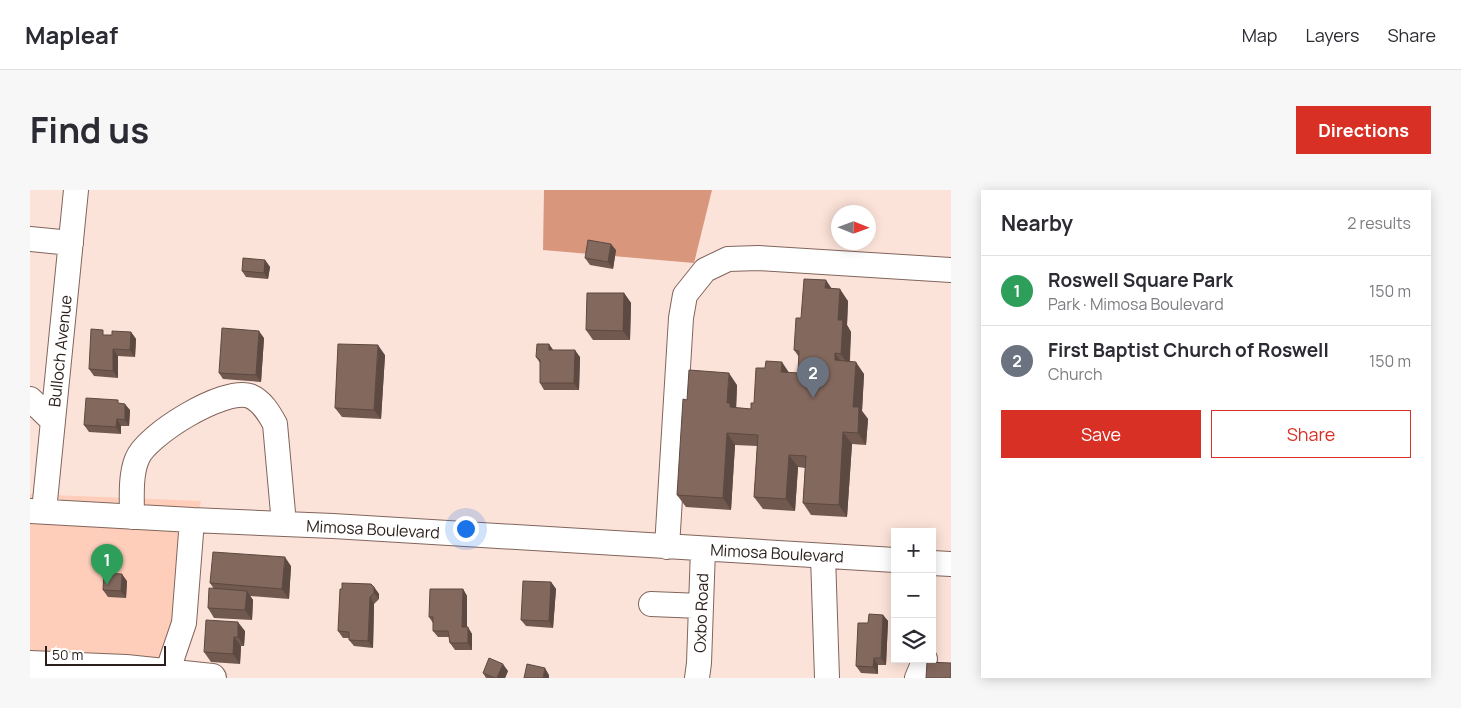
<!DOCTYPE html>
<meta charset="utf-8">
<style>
:root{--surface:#fff;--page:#f7f7f7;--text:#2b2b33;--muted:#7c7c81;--line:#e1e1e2;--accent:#d93025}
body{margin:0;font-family:Manrope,sans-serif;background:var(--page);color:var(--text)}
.controls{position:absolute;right:15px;bottom:15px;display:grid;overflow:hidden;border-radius:0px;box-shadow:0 2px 12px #0003}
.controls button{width:45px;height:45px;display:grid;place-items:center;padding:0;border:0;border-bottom:1px solid var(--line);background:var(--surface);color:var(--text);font:25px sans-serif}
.compass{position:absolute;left:801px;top:15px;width:45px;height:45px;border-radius:50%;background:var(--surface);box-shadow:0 2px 12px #0003;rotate:91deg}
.scale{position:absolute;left:15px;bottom:12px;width:121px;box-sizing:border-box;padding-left:5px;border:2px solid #2a1f1b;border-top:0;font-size:14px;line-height:18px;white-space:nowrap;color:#2a1f1b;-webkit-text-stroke:4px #fff;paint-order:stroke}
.you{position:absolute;left:435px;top:338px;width:18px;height:18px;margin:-12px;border:4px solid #fff;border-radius:50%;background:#1a73e8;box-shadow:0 0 0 8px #1a73e833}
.badge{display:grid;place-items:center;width:32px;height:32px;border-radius:50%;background:var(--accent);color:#fff;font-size:16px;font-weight:700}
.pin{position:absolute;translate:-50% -41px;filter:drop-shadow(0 1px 2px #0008)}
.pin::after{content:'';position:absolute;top:26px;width:18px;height:15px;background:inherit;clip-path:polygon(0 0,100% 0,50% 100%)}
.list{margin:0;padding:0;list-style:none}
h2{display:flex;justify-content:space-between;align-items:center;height:65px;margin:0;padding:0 20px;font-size:21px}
h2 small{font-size:16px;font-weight:400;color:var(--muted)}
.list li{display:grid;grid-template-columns:32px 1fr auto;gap:15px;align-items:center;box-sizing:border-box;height:70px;padding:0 20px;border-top:1px solid var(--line)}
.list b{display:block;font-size:19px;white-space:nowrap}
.list p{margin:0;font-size:16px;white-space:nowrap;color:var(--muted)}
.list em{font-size:16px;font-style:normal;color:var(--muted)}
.actions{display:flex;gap:10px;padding:15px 20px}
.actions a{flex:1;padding:11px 0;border:1px solid var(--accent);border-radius:0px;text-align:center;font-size:18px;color:var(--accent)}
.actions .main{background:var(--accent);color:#fff}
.icon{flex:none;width:28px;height:28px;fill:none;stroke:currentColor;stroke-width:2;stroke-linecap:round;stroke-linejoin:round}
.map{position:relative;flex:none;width:921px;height:488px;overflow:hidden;border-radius:0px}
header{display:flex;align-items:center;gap:30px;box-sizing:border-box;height:70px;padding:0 25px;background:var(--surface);border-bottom:1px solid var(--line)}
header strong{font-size:24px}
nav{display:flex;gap:28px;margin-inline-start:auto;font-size:18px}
.intro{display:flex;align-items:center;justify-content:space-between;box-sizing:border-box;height:120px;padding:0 30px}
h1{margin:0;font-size:35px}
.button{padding:12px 22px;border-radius:0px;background:var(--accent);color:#fff;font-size:18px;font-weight:700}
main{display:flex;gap:30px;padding:0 30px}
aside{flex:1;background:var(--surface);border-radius:0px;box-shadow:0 2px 12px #0003}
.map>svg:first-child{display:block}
</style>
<header>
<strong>Mapleaf</strong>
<nav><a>Map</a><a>Layers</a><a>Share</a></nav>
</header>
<div class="intro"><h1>Find us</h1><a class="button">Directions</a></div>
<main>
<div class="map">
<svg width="921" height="488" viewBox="0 0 921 488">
<rect width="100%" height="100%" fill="#fce3d9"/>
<path fill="#ffcebb" d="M0,304L171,311L137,483L0,480Z"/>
<path fill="#d8977d" d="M514,0H682L664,73L513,60Z"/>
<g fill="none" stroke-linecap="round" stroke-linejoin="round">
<defs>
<path id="minor" d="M0,49L41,53
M0,209L23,231
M0,321L162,330L303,336L865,370
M14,321L46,0
M102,327C102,309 100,286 107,269C116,245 194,197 220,206C232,211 239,223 245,234L254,334
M637,357L651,128L655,105L675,80L698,69L728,68L921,80
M793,366L797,488
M902,373L921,374
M621,414L671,416
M137,488V483L154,433L162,330
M667,488L669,473L673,359
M887,488L895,469"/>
<path id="highway" d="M0,475L96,479L182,488"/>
</defs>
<use href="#minor" stroke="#80655b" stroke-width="26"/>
<use href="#highway" stroke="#80655b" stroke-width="30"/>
<use href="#minor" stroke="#fff" stroke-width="24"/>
<use href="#highway" stroke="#fff" stroke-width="28"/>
</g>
<path fill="#715950" d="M586,60L583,79L560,75L555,68Z
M235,70L240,77L238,89L216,87L212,81Z
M801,98L818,111L817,135L821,142L820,171L834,184L832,221L838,229L836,255L822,254L817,327L781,325L773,313L775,278L768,277L765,321L733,319L724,307L727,256L705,255L701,320L656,317L647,305L657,210L707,195L706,218L721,219L724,213L759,182L768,183L769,167L764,160L771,128Z
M594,103L601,113L600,150H563L556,140Z
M101,142L106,149L105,167L88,166V188L64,186L59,179L77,145H82Z
M234,148L231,192L193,189L189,183Z
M523,160L550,167L549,200H514L510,193V173L506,167Z
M355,165L351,229L312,227L305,218Z
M90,214L100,220L99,236H91V244L59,242L54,235Z
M261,376L259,409L220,406L223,410L222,430L184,428L178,418L184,399L180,393Z
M97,391L96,408L78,407L73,400Z
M521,392L526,399L523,438L496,436L491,430Z
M344,397L349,404V409L344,414L343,458L324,456L319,450V448H313L308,441Z
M433,399L437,406V437L442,444V460H425L420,453L419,447H408L403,441V433L399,427Z
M853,425L858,431L856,475H848V484L831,483L826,476L838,433Z
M215,441L214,456H211L210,474L181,472L174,462Z
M478,481L475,488H456L453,483Z"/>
<path fill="#5c4941" d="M581,54L586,60L583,79L578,72Z
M235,70L240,77L238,89L234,83Z
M796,90L804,102L795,98Z
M810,99L818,111L817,135L821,142L819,176L811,164L808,130Z
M594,103L601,113L600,150L593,141Z
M229,141L234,148L231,192L226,185Z
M101,142L106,149L105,167L100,160Z
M519,154L524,161L519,160Z
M348,155L355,165L351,229L344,220Z
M83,159L88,166V188L83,181Z
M545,160L550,167L549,200L544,193Z
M805,163L814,176L805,170Z
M752,172L760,184L751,182Z
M826,172L834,184L832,221L838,229L836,255L828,243L823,217Z
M699,183L707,195L706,221L708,230L697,213Z
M95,214L100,220L99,236L95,230Z
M87,229L91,236V244L86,237Z
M813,242L822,254L817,327L809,315Z
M697,243L705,255L701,320L693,308Z
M759,265L768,277L765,321L756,309Z
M255,367L261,376L259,409L252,399Z
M92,384L97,391L96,408L91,401Z
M521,392L526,399L523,438L519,431Z
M344,397L349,404V409L344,403Z
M433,399L437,406V443L432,437Z
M217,401L223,410L222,430L215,420Z
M340,407L344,414L343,458L338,451Z
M853,425L858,431L856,475L851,468Z
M208,432L215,441L214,456L208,447Z
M438,437L442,444V460L438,453Z
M204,447L211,456L210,474L203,464Z
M844,468L848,475V484L843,477Z
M473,474L478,481L475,488H467Z
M515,478L519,485V488H513Z"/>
<path fill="#83685d" stroke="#5c4941" d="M558,50L581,54L578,72L555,68Z
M213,68L235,70L234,83L212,81Z
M774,89L796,90L795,98L810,99L808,130H813L811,164L805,163V170L826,172L823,217H829L828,243L813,242L809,315L773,313L776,266L759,265L756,309L724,307L728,245L697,243L693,308L647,305L653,209L657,210L659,180L699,183L697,213H700V217L721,219V213H724L726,178H735L736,171L752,172L751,182L768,183L769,161L764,160L766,128H771Z
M557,103H594L593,141L556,140Z
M192,138L229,141L226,185L189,183Z
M61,139L73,140V145H82V141L101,142L100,160L83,159V181L59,179Z
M308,154L348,155L344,220L305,218Z
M507,154H519V160H545L544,193H510V170L506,167Z
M56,208L88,210V213L95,214V230L87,229L86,237L54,235Z
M183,362L255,367L252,399L180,393Z
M74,383L92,384L91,401L73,400Z
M493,391L521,392L519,431L491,430Z
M312,393L341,394L344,397V403L340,407L338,451L319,450V442L308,441L310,399H312Z
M179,398L217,401L215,420L178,418Z
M400,399H433L432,437H438V453H420L418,441H403V427H399Z
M839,424L853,425L851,468H844L843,477L826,476L828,433H838Z
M176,430L208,432V447H204L203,464L174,462Z
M459,468L473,474L467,488H465L453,483Z
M897,472L921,473V488H896Z
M497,474L515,478L513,488H494Z"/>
<g text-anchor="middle" stroke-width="5" stroke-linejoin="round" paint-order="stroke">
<g font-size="16" fill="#2a1f1b" stroke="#fff">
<text transform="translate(30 161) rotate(-84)" y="6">Bulloch Avenue</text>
<text transform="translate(343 339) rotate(3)" y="6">Mimosa Boulevard</text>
<text transform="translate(747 363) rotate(3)" y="6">Mimosa Boulevard</text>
<text transform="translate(671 423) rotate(-88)" y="6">Oxbo Road</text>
</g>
</g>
</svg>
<div class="controls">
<button>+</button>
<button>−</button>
<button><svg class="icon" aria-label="layers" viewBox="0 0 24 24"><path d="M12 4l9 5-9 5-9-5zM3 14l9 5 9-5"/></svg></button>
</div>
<svg class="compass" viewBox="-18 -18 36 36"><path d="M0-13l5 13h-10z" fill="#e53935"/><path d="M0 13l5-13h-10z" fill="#7c7c81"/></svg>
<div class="scale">50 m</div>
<div class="you"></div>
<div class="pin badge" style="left:77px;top:395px;background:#2e9e5b">1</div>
<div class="pin badge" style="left:783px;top:208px;background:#6b7280">2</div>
</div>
<aside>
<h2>Nearby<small>2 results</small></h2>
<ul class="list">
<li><span class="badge" style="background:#2e9e5b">1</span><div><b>Roswell Square Park</b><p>Park · Mimosa Boulevard</p></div><em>150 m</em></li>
<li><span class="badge" style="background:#6b7280">2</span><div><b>First Baptist Church of Roswell</b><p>Church</p></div><em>150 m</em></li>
</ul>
<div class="actions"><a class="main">Save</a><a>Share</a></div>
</aside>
</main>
